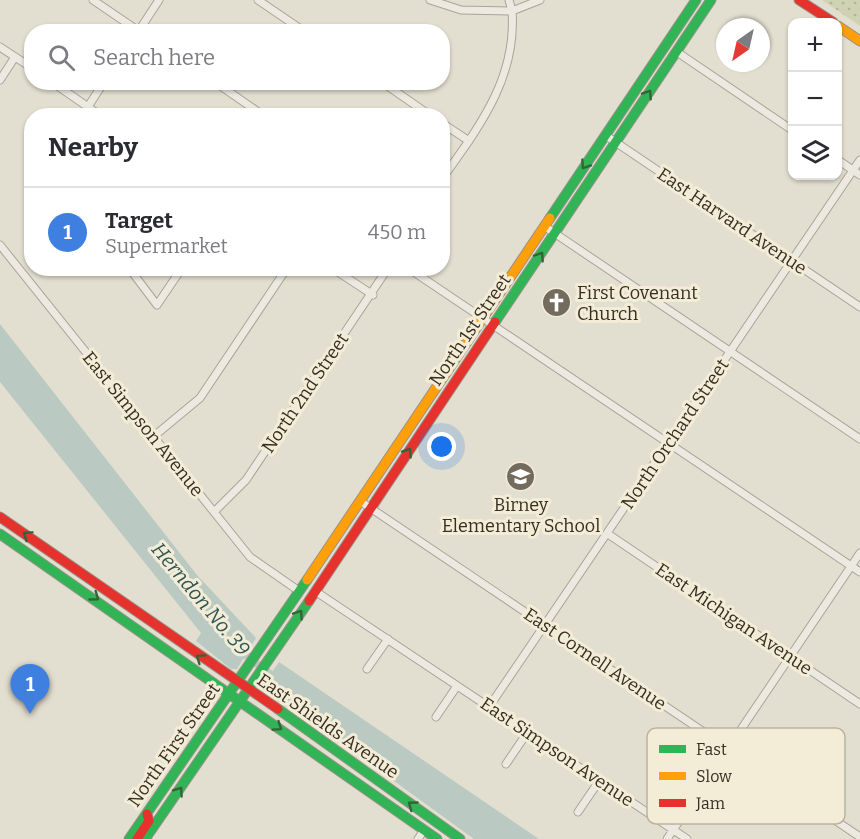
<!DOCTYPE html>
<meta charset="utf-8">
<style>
:root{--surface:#fff;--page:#f2f2f3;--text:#2b2b33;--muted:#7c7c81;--line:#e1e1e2;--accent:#736b5e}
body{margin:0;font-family:Bitter,serif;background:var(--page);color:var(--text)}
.controls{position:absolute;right:18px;top:18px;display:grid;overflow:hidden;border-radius:12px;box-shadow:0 2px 4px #0004}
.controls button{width:54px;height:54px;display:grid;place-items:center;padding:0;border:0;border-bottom:2px solid var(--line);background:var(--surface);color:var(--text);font:30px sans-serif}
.compass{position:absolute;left:716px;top:18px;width:54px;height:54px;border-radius:50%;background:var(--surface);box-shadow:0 2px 4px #0004;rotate:214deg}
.you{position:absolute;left:442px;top:447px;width:21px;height:21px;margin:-15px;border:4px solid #fff;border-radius:50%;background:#1a73e8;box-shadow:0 0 0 9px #1a73e833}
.badge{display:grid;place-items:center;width:39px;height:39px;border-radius:50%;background:var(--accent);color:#fff;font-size:20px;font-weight:700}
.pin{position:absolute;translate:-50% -50px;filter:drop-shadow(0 2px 3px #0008)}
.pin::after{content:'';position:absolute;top:32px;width:21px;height:18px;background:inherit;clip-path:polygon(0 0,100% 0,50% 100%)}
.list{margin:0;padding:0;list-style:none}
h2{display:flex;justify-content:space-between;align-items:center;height:78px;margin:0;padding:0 24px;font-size:26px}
h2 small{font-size:20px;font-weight:400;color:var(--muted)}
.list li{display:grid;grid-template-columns:39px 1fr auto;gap:18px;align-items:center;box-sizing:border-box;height:90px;padding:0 24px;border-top:2px solid var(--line)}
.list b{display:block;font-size:22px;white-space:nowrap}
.list p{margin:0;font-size:20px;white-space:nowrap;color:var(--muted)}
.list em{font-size:20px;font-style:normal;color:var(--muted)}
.icon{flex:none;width:33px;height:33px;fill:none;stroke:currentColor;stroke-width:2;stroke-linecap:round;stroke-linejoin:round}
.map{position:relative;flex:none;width:860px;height:839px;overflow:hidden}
.search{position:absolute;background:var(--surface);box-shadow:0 2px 4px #0004;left:24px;top:24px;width:426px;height:66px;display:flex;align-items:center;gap:15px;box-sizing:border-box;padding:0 21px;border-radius:24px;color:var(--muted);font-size:22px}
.panel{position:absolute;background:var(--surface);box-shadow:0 2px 4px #0004;left:24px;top:108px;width:426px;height:168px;border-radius:24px}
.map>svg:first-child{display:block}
</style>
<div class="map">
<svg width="860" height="839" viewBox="0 0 860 839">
<defs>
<pattern id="park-dots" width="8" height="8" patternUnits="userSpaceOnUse" patternTransform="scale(1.5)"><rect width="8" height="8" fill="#d0d2b4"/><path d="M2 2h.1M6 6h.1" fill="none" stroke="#b3b59a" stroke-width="1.8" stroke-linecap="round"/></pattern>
</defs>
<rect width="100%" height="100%" fill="#e3dfd0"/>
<path fill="url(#park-dots)" d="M822,0H860V26Z"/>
<path fill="#bac9c1" d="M0,324L197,575L256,638L237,669H231L196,641L201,633L0,382Z
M279,662L539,839H474L361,757L263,691V685Z"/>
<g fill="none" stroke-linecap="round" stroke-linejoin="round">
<path stroke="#bac9c1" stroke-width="8" d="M241,651L276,679"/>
<defs>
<path id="street" d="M93,0L140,32
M258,0L305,32
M430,0L461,10L512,11L509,0
M138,32L159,0
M0,47L32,68
M677,52L792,130
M0,80L15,57
M52,82L101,116
M215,82L264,116
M382,82L431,116
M82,116L104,82
M442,123L469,141
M605,135L860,307
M838,160L860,175
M442,179C479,127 517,78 512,11L540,0
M544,226L860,439
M0,245L250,557L299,591
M129,268L157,305L182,268
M332,268L373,295
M408,268L860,572
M153,437L200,398L287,268
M360,501L860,837
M214,512L246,480L388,268
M608,534L860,704
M315,591L687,839
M367,669L388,639
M489,707L860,160
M436,717L457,686
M506,764L527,733
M578,812L599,781
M418,839L424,830
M667,839L860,553"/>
<path id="fast" d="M550,218L696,0
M495,322L711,0
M0,534L437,839
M278,709L460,839
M129,839L307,580
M145,839L309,601"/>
<path id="slow" d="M838,26L860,41
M307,580L550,218"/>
<path id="jam" d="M799,0L833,22
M0,517L278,709
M309,601L495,322
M137,839L149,821L147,814"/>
</defs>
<use href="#street" stroke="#a9a498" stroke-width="9"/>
<use href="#fast" stroke="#989388" stroke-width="11"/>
<use href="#slow" stroke="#989388" stroke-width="11"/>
<use href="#jam" stroke="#989388" stroke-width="11"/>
<use href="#street" stroke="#ece9e1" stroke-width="7"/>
<use href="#fast" stroke="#30b455" stroke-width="9"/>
<use href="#slow" stroke="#ff9f0a" stroke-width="9"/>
<use href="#jam" stroke="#e5322d" stroke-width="9"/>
</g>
<defs><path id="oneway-chevron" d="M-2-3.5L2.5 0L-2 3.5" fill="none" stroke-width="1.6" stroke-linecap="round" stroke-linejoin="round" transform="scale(1.5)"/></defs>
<g stroke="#346336">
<use href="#oneway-chevron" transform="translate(648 94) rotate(-56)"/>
<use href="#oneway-chevron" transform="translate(585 165) rotate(124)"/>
<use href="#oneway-chevron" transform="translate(540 256) rotate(-56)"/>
<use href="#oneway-chevron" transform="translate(408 452) rotate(-56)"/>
<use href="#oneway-chevron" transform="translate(27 535) rotate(-146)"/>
<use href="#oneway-chevron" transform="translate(95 597) rotate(36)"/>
<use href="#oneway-chevron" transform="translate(299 614) rotate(-56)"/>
<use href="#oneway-chevron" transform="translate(200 658) rotate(-145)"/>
<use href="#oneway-chevron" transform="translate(278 727) rotate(34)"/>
<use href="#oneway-chevron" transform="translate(179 791) rotate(-55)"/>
<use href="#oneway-chevron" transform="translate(412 805) rotate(-144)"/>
</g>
<defs>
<symbol id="church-disc" viewBox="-11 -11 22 22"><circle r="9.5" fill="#736b5e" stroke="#f3edd7"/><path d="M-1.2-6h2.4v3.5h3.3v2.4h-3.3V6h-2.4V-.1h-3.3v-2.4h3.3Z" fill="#fff"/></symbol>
<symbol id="school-disc" viewBox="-11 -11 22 22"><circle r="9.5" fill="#736b5e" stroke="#f3edd7"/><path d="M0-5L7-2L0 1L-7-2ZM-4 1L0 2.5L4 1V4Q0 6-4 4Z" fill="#fff"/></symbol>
</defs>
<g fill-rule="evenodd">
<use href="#church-disc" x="540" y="286" width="33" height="33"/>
<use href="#school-disc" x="504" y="460" width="33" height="33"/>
</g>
<g text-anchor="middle" stroke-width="6" stroke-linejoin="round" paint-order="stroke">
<g font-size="18" fill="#372d21" stroke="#f3edd7">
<text transform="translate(732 221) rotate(34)" y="6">East Harvard Avenue</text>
<text transform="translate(470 330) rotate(-56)" y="6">North 1st Street</text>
<text transform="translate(305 393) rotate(-56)" y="6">North 2nd Street</text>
<text transform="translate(143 424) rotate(51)" y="6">East Simpson Avenue</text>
<text transform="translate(675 434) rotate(-56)" y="6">North Orchard Street</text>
<text transform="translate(734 619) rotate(34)" y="6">East Michigan Avenue</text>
<text transform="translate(595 659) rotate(34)" y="6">East Cornell Avenue</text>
<text transform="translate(328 726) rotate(35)" y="6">East Shields Avenue</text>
<text transform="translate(174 745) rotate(-55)" y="6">North First Street</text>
<text transform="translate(557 752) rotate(34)" y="6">East Simpson Avenue</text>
</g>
<g font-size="18" fill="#372d21" stroke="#f3edd7" text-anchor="start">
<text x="577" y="299">First Covenant<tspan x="577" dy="21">Church</tspan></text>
<text x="521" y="511" text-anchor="middle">Birney<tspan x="521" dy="21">Elementary School</tspan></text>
</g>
<g font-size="20" font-style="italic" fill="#315556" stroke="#f3edd7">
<text transform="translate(201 599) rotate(50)" y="7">Herndon No. 39</text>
</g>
</g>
<rect x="647" y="728" width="198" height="96" rx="9" fill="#f3edd7" stroke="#bbb3a0" stroke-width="1.5"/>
<rect x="659" y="745" width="27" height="8" fill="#30b455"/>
<rect x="659" y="772" width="27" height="8" fill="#ff9f0a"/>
<rect x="659" y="799" width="27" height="8" fill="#e5322d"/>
<g font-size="16" fill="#372d21">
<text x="696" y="755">Fast</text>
<text x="696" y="782">Slow</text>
<text x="696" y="809">Jam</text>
</g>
</svg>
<div class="controls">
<button>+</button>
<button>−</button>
<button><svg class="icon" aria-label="layers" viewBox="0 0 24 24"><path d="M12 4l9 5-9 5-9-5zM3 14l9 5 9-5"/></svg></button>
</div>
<svg class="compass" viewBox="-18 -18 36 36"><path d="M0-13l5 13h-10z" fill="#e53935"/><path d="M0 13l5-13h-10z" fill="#7c7c81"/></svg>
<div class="you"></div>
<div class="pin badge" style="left:30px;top:714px;background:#3f7fe0">1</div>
<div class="search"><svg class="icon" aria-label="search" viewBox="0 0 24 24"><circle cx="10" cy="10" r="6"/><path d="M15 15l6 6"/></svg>Search here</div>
<section class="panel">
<h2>Nearby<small></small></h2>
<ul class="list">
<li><span class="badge" style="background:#3f7fe0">1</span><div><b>Target</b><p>Supermarket</p></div><em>450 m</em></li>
</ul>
</section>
</div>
